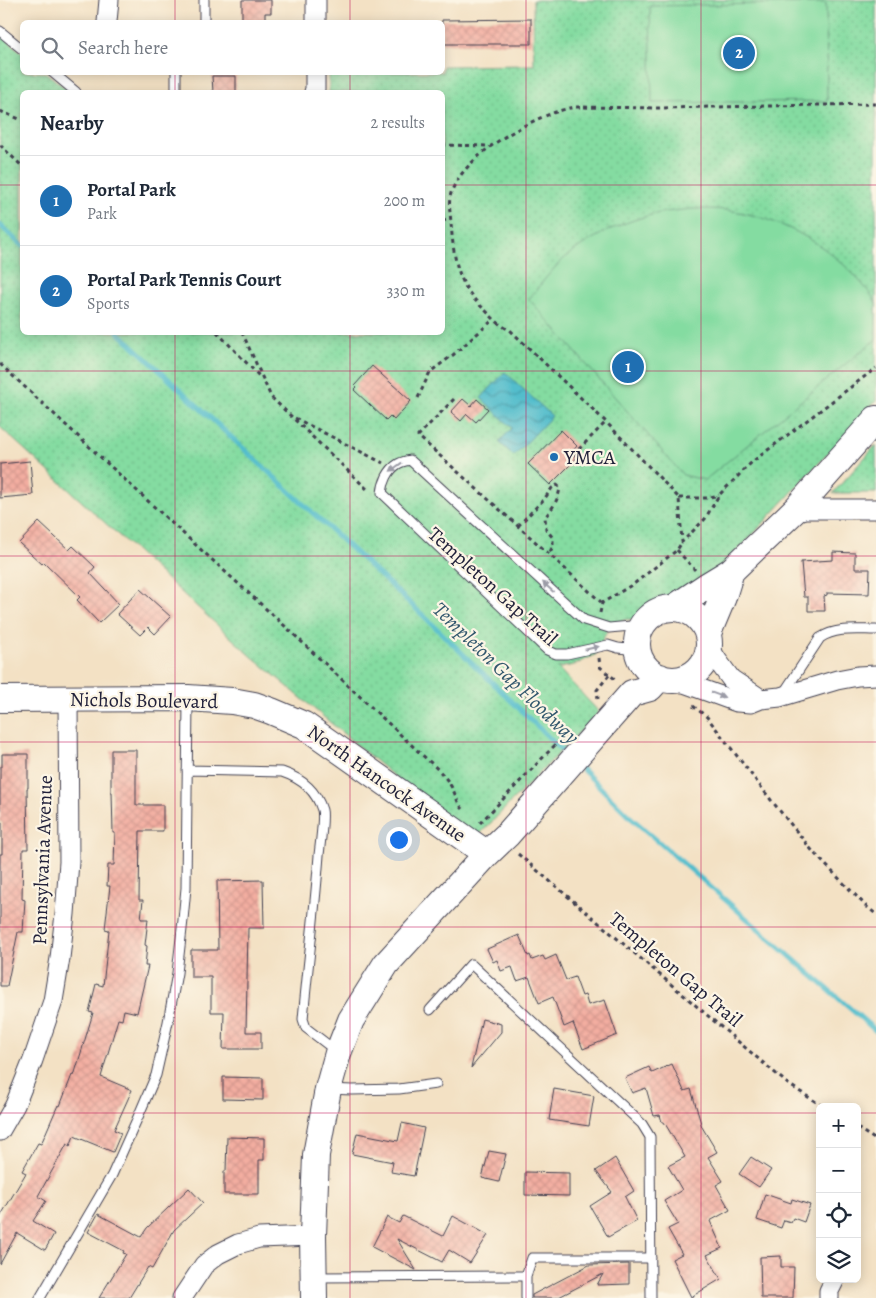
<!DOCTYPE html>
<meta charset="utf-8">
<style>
:root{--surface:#fff;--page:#f6f6f7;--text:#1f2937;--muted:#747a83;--line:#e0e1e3;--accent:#1f6fb2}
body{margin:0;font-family:Alegreya,serif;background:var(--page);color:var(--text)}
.controls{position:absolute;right:15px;bottom:15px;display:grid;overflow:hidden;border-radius:8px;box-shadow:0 2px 12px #0003}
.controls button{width:45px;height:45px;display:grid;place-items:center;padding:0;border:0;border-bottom:1px solid var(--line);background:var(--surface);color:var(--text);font:25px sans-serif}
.you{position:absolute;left:398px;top:839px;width:18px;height:18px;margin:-12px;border:4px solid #fff;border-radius:50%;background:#1a73e8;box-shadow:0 0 0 8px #1a73e833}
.badge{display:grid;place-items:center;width:32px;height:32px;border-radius:50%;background:var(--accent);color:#fff;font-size:16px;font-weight:700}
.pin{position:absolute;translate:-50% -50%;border:2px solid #fff;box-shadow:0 1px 5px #0006}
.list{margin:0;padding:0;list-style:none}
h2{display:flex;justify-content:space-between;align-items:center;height:65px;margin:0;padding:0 20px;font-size:21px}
h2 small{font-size:16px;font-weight:400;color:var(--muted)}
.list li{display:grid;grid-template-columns:32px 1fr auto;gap:15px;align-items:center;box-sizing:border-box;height:90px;padding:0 20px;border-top:1px solid var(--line)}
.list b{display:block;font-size:19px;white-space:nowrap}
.list p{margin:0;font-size:16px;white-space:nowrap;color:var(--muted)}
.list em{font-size:16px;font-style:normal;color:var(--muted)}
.icon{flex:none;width:28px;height:28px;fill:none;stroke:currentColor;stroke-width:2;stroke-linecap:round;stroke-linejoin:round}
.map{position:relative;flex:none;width:876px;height:1298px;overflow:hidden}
.search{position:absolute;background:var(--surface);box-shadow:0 2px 12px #0003;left:20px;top:20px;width:425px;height:55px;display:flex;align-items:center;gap:12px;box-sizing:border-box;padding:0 18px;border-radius:8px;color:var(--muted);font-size:19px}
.panel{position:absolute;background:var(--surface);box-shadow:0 2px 12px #0003;left:20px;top:90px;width:425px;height:245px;border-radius:8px}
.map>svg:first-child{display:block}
</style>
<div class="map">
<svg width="876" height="1298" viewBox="0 0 876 1298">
<defs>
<pattern id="park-dots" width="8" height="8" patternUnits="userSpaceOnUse" patternTransform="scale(1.25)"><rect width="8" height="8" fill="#84dca1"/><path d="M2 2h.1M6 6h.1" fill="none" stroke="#72bc8c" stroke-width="1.8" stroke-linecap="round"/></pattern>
<pattern id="water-waves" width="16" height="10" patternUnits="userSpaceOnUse" patternTransform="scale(1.25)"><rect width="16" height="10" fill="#52bdcc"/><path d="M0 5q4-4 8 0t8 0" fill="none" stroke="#4499a7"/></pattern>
<pattern id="building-cross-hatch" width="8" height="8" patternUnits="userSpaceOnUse" patternTransform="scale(1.25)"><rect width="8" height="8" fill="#f3ada0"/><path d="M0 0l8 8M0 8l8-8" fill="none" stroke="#d0958b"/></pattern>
</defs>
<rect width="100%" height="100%" fill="#fcf5e5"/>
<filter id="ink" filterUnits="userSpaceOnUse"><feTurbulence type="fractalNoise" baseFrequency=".02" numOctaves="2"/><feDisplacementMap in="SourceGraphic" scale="10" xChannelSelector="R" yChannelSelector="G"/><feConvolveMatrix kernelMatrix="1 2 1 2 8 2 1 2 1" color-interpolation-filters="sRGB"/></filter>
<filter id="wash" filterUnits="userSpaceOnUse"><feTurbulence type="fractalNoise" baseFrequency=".0096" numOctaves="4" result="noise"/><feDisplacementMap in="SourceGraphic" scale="20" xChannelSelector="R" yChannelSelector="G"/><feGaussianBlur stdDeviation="1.12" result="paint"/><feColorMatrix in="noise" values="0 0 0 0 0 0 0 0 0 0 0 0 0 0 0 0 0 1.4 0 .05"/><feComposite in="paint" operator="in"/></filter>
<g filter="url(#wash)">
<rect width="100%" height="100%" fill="#f3e1c4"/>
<path fill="url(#park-dots)" stroke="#537f6e" d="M533,0H876V401L746,542L716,571L671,598L657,601L644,609L633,619L623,620L610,625L595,655L574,665L558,668L599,712L472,842L249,654L0,427V34L22,53V72L46,73L70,92H22V332H442V92H329V73L442,72L443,66L534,65Z
M876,445V493H833Z"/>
<path fill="#84dca1" stroke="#537f6e" d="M826,3L827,101L652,103L650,6Z
M692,209C704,209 715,209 727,210C776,217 822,240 856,277C861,283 874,296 876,304C876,311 876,331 876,339L705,480L683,475L529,299C540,285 553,268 567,256C595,234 631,218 665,212C674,211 683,210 692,209Z"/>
<path fill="url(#water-waves)" stroke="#3a7084" d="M505,372L552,416L514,456L499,442L512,428L481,398Z"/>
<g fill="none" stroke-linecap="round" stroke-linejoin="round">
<path stroke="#52bdcc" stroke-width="5" d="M0,225L22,246
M118,332L428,620L568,756
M578,765L629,816L876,1031"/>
</g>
<g id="blocks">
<path fill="url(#building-cross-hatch)" d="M242,0H271V13H265V22H242Z
M531,19V44H442V20Z
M212,76H236V92H213Z
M372,366L411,401L394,420L390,416L386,420L354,390L357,387L355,385Z
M463,399L471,406L477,399L488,409L476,422L467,414L461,421L451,412Z
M561,430L577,446L571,453L576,459L550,485L528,464Z
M30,461L33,495L0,498V464Z
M39,522L69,550L73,546L95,567L90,573L119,604L99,623L77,600L80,597L44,562L42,564L19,543Z
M833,552L855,553V569H870L869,594L827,593V595L824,596L825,611H808V597H804L801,562L833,560Z
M140,589L171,617L155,634L148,627L140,635L117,614Z
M111,750H136V805H163V831H140L139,900H143L141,919H148L145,945L147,946L145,966H148L137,1013L124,1010L122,1020L118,1019L101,1077L132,1090L114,1130L121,1133L113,1152L74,1136L70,1146L67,1144L38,1196L46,1201L33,1221L54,1234L45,1250L17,1233L0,1264V1217L26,1173L22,1171L38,1143L41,1144L58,1105L60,1106L72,1075L74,1076L93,1013L89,1012L96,984L103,986L109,930L105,929L110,886H107L108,865H114L115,833H113L112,792H111Z
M2,754H28V788H27L28,849H23L22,899L25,900L23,932H18L7,986H0V854H2V822H0V767H2Z
M263,880L264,928H248L246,1032H261V1049H223L224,1012H211V977H191V950H218L217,881Z
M519,935L528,956L530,955L532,960L543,956L545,960L556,955L566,980L575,977L582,996L585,995L588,1005L605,1000L617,1035L583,1049L573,1023L564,1027L553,997L539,1003L529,977L517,981L512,967L501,971L497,960L493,962L487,949Z
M482,1019L501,1024V1032L471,1068Z
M672,1064L684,1091L691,1089L702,1127L717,1152L708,1157L723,1181L716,1185L730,1210L710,1221L722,1248L707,1255L721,1279L691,1297L672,1259L682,1254L668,1229L678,1224L664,1201L682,1190L668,1166L685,1157L664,1122H662L660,1115L654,1116L646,1088L632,1093L625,1078L649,1067L652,1073Z
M223,1077L263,1078V1100L223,1099Z
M554,1089L594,1096L589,1126L549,1120Z
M402,1123L424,1128L414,1176L391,1172L393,1162L352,1154L357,1133L398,1141Z
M227,1137L264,1138V1160H259V1194H224V1171H226Z
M489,1151L506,1154L499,1182L482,1178Z
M751,1157L771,1170L759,1187L739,1174Z
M615,1158L634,1191L625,1197L637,1221L608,1237L590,1206L612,1192L596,1171Z
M525,1172L569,1173V1196L525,1195Z
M189,1188L203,1203L174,1230L152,1269L148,1267L129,1298H99L126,1254L123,1253L124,1251L88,1232L98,1214L141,1237L147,1228Z
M765,1194L791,1203L792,1199L810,1205L804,1222L793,1218L791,1222L784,1220L781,1228L757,1220Z
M403,1216L443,1236L453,1216L488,1235L470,1263L449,1250L442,1262L397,1239L416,1270L372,1247L387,1217L399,1223Z
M781,1256V1267H794L793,1298H761L760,1257Z
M629,1264V1284L597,1285L603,1274L557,1298H532V1295L589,1265Z"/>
</g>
</g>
<g filter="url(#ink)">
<use href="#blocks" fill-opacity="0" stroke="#413f50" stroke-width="1"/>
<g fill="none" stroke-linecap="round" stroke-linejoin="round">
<defs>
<path id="lane" d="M204,22V0
M0,31L22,49
M52,72L76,92
M176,92V72
M637,650L618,648L608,645L567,654H556L547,650L382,493C383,483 388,470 398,464C401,462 406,461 410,460L584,620L609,628L642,625
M783,694L820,638C836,627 857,630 876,630
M187,770L282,772C300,778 316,790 322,810C324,817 320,846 319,855C315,910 308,964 303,1019L306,1028L336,1051
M430,1010L471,964L642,1124L650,1137L651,1298
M329,1089L352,1090L399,1089L436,1084
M316,1277L526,1276
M40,1298L112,1175L138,1117L156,1075L168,1022L177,973L183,920L186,888L188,700
M526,1298V1276L532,1258H651"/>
<path id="street" d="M107,22L109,0
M316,22V0
M314,92L315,89V72
M796,509H876
M709,647L717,660L731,679L761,699
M676,680L737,702L751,703L761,699L780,697L837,680L858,676L876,675
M0,1131L15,1105L33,1060L53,1001L60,958L65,914L69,862L68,699
M182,1298L204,1265L218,1254L238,1244L259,1238L313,1236
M829,1298V1291L835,1279"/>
<path id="secondary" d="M675,607L708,585L731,571L796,509L876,419
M637 644a36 36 0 1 1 72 0a36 36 0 1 1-72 0Z
M708,633L723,597L731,571
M0,699L188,698L232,701L254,705L271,711L304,725L487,854L386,964L351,1020L338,1053L328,1089L316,1155L313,1236L314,1298
M487,854L508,834L632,693L650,688L660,677"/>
</defs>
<use href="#lane" stroke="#413f50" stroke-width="11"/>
<use href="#street" stroke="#413f50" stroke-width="21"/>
<use href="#secondary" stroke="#413f50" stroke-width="28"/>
<path stroke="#413f50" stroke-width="3" stroke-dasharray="4 4" stroke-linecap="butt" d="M876,104L660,108L575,107C536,114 472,150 454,186C447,199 450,209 451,223C453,248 455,274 471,295C475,301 481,306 487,312C494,319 500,326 510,330L606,422L679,498L682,542L705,519L719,495L752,462L876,368
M0,111L22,120
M0,145L22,166
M442,145L491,146
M442,221L450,219
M217,332L261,378
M242,332L271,397L369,491
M0,364L175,526L287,628L420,753C432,764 444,773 452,788C456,795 457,803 463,809
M418,398L430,372L453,355L494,319
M454,399L418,436L549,554L602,603
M295,418L383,463
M573,455L606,422
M679,498H706L719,495
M518,526L545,498L552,488L557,485L560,488C558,500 553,508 545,517L546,529L553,538V546L549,554
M677,550L695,570
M600,613L602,603L635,583L677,550L682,542
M599,658L600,667L615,679
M598,699L597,690L609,675
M693,706L707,717L771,800L815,854L867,907L876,914
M480,823L556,744
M518,854L788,1084L824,1107
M857,1128L876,1140"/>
<use href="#lane" stroke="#fff" stroke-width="9"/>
<use href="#street" stroke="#fff" stroke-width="19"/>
<use href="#secondary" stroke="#fff" stroke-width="26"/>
</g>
<defs><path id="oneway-solid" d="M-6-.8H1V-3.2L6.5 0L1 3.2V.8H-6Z" transform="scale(1.25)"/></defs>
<g fill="#9c9ca7">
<use href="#oneway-solid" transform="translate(396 467) rotate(144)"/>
<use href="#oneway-solid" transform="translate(548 587) rotate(-138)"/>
<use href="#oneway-solid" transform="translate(592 648) rotate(-13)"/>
<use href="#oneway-solid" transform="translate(718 695) rotate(20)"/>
</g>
</g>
<path fill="none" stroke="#c2185b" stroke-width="1" stroke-opacity="0.55" d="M175,0V22M350,0V22M526,0V1298M701,0V1298M175,72V92M350,72V92M0,185H22M442,185H876M175,332V1298M350,332V1298M0,371H876M0,556H876M0,742H876M0,927H876M0,1113H820M857,1113H876"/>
<circle fill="#1f6fb2" stroke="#fcf5e5" stroke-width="2" cx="554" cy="457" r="5"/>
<g text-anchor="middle" stroke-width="4.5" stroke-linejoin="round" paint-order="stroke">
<g font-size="20" fill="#22223b" stroke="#fcf5e5" text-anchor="start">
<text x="564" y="464">YMCA</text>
</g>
<g font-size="20" fill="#22223b" stroke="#fcf5e5">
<text transform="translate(493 586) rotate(42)" y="7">Templeton Gap Trail</text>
<text transform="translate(144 700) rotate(1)" y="7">Nichols Boulevard</text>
<text transform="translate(387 783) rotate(35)" y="7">North Hancock Avenue</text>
<text transform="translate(42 860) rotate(-88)" y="7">Pennsylvania Avenue</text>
<text transform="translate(676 969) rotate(40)" y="7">Templeton Gap Trail</text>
</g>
<g font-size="21" font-style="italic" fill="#33586e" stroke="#fcf5e5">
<text transform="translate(506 673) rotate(44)" y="7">Templeton Gap Floodway</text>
</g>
</g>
</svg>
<div class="controls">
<button>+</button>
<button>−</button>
<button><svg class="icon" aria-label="locate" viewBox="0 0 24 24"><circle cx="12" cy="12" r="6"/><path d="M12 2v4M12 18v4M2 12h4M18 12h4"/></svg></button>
<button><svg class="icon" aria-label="layers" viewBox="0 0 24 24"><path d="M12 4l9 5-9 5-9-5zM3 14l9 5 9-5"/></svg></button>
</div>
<div class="you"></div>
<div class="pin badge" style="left:628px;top:367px">1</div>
<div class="pin badge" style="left:739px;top:53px">2</div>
<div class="search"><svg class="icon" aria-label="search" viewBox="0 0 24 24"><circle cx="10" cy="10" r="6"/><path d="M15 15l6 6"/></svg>Search here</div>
<section class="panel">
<h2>Nearby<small>2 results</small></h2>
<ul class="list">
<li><span class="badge">1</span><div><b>Portal Park</b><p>Park</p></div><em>200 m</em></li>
<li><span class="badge">2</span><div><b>Portal Park Tennis Court</b><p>Sports</p></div><em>330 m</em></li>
</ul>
</section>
</div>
